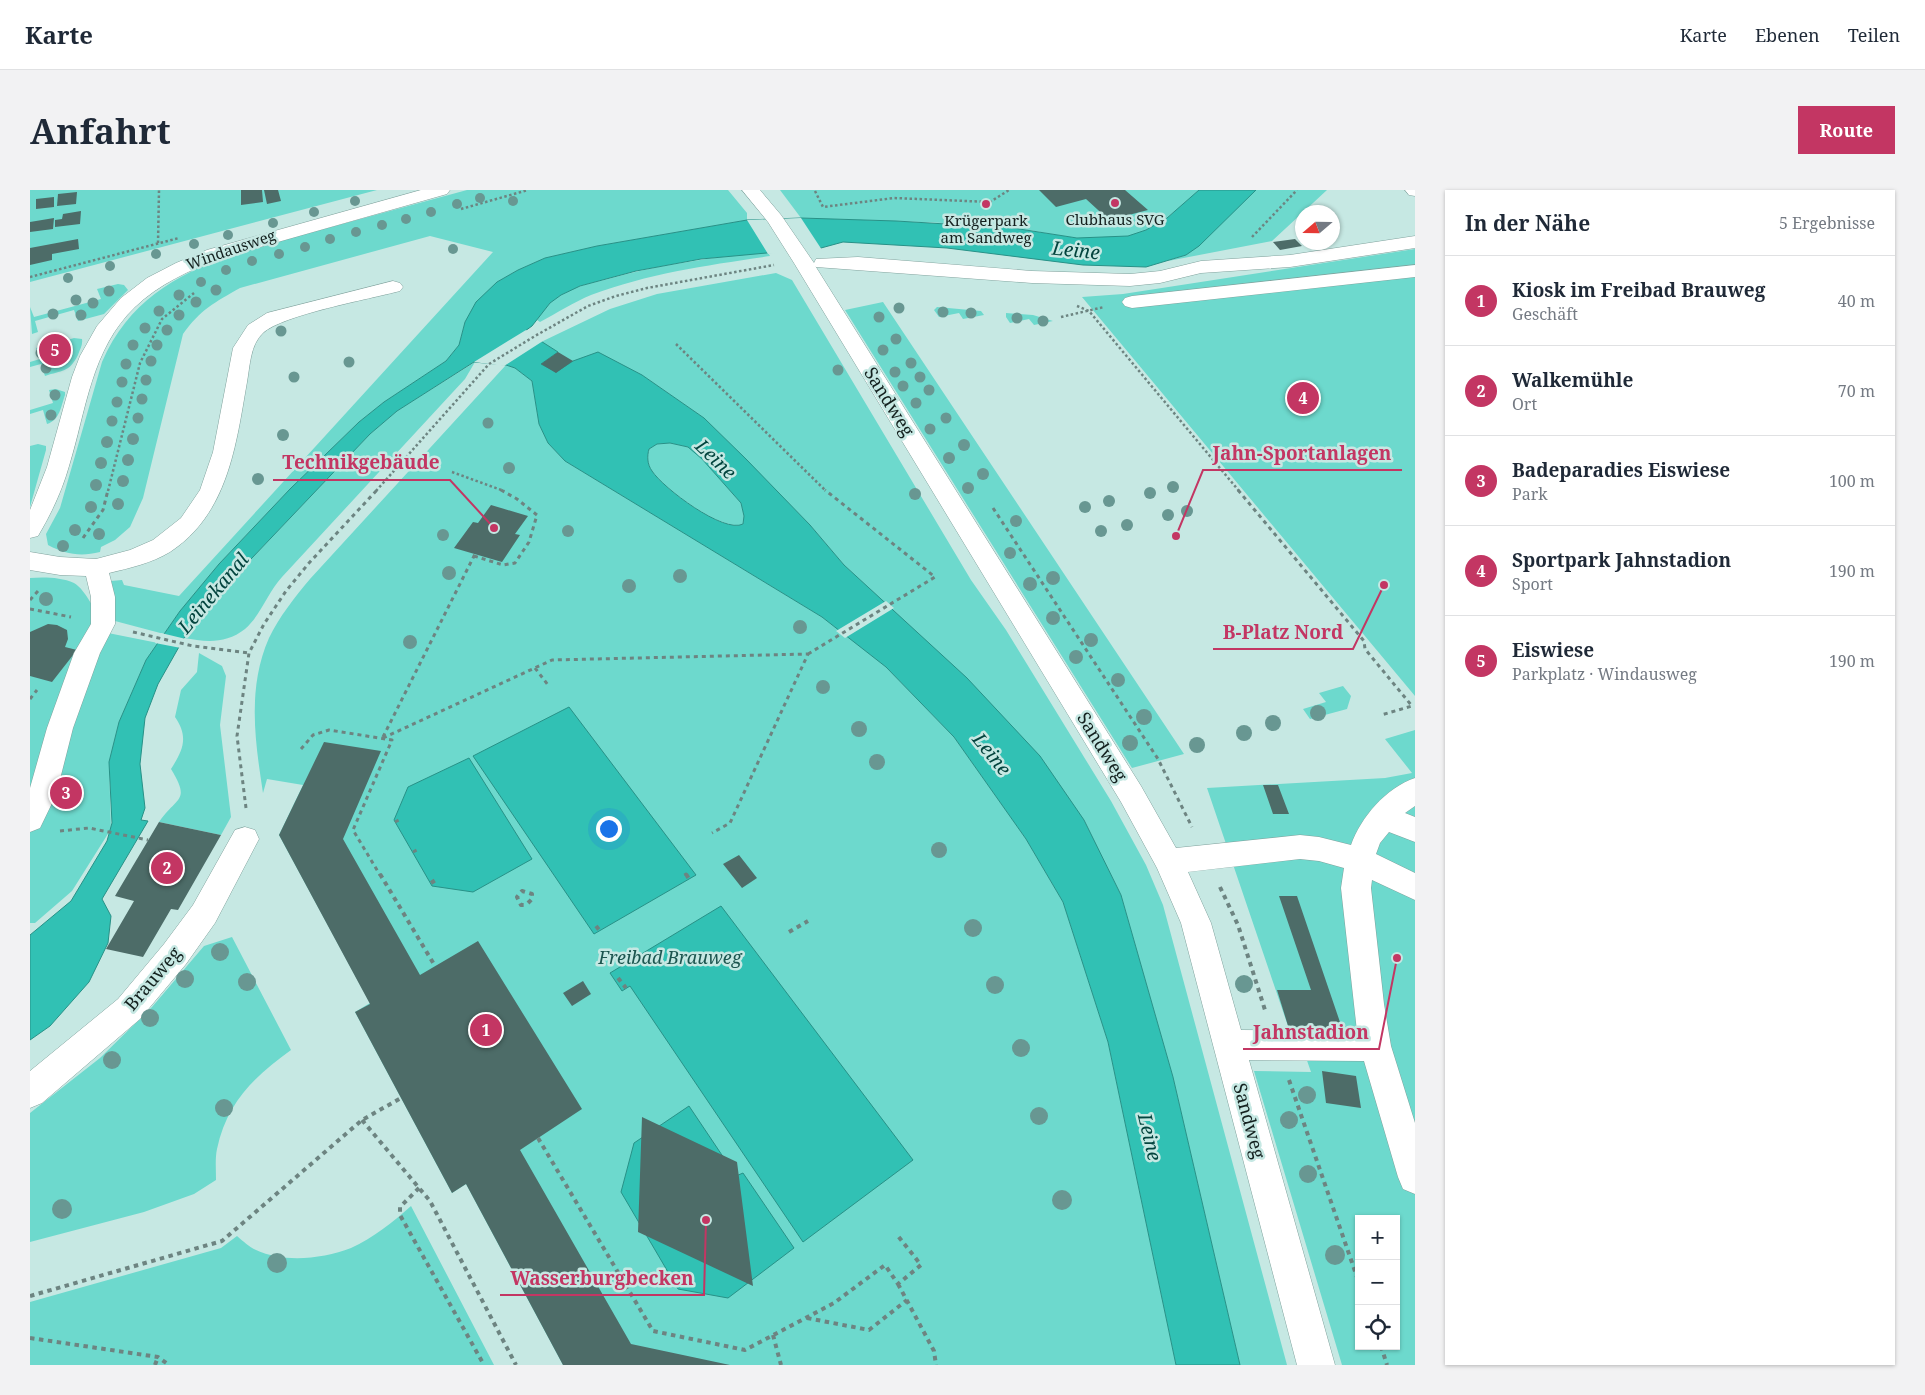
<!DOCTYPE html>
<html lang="de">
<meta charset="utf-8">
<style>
:root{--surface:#fff;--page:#f2f2f3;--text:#1f2937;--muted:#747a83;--line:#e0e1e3;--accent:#c33663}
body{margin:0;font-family:"Noto Serif",serif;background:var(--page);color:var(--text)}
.controls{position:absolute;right:15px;bottom:15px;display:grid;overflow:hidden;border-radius:0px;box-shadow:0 1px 4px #0004}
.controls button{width:45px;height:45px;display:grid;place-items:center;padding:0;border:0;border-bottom:1px solid var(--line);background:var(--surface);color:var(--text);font:25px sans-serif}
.compass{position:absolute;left:1265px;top:15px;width:45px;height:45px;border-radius:50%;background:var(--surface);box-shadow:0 1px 4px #0004;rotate:250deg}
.you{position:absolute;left:578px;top:638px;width:18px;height:18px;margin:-12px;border:4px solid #fff;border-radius:50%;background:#1a73e8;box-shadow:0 0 0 8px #1a73e833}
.badge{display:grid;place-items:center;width:32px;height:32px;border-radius:50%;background:var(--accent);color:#fff;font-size:16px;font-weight:700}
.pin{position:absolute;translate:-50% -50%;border:2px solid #fff;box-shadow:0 1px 5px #0006}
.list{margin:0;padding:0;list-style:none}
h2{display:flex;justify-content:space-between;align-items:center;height:65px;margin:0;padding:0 20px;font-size:21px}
h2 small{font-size:16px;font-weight:400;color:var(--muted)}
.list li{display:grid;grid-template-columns:32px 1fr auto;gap:15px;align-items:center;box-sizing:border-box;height:90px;padding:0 20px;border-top:1px solid var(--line)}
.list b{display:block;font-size:19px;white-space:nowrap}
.list p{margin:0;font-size:16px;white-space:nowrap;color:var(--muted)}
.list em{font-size:16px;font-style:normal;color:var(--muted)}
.icon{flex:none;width:28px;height:28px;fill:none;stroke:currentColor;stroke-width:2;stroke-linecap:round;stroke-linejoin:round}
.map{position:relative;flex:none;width:1385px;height:1175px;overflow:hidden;border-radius:0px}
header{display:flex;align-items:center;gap:30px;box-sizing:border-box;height:70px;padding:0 25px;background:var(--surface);border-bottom:1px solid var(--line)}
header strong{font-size:24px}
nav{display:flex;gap:28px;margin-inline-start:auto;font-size:18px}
.intro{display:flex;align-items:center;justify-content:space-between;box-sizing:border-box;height:120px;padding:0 30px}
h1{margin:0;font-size:35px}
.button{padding:12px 22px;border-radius:0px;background:var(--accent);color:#fff;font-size:18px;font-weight:700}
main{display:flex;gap:30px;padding:0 30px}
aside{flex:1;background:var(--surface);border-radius:0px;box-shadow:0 1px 4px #0004}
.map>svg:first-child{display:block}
</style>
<header>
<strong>Karte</strong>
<nav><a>Karte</a><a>Ebenen</a><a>Teilen</a></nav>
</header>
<div class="intro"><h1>Anfahrt</h1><a class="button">Route</a></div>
<main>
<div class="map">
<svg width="1385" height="1175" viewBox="0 0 1385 1175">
<rect width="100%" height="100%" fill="#c6e8e3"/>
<path fill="#6dd9cd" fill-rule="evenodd" d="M0,0H347L0,92Z
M437,0H698L717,23V30L567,56L515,68L488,80L467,92L435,132L429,155L416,171L354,212L329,232L260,299L189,374L150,421L134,444L85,431L81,391L92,390L94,395L149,406L463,62L400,46L210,98C185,112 170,120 153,144L113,308L100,337L85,350L71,357L70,362C50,367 35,364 18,355L16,344L30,318L72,172C98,112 144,86 202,64Z
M750,0H1169C1148,19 1128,38 1100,46C1063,56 1020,42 983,38C913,31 841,31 771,28Z
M1226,0H1297L1242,51L1138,71L1156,65Z
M1385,59V506L1052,107L1093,104Z
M737,61L740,66C679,75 619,83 561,105C544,112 527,123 510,132L507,130C513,119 520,111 531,105C545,96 562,93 578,89C630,74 683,68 737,61Z
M746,83L762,90L941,390L976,440L1081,611L1116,675L1133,715L1257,1175H1210L1143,887L1091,705L1054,630L817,447L856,477L924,547L996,649L1033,712L1078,852L1146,1175H533L436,994L422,1003L325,822L340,813L249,645L273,595L237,589L233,603C225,551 217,498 239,448C249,427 265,407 280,389L476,175L485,178L502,191L509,234L518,253L535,271L792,427L808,439L853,412L814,375L780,335L674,228L612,185L526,183L511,174L528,162L511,152L580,119L627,104Z
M88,94L94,95L98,100L74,124L48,131L44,120L5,131L8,142L2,144L0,117L4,127L71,109L67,99Z
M853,112L1154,564L1102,578L815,120Z
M907,117L951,121L954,125L933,129L929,123L909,127L904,120Z
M976,123L1003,125L1023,131L1004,135L999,129L980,133L976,127Z
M44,148L52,149C53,155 50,159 48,165C39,183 32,180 15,186L11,174L0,177V172L10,169L6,158L13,156L17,168L37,162L34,151Z
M445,172L435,189C374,255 313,321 252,387C238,402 231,425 215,439C196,454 176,452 154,448L182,410L340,244L367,221Z
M26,199L35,202V205C31,216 30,230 17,234L13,220L0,224V220L23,213L19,200Z
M640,253L658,257L672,269L711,313L714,326L713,334C694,343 633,298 622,281C617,274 617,266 619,259L627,254Z
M8,254L16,256V260L0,317V256Z
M0,388C13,387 31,387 44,393C56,399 70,431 78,443L128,453L116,470L89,532L79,572L81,639L42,701L5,733H0Z
M169,463L192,476L196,486L190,535L201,627L191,645L129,632C147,606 161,612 141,579C153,560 159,547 145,527L151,500L167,482Z
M1313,496L1321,506L1317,519L1280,529L1273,519L1296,512L1289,503Z
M1385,540V1175H1312L1224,881L1281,882L1266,839H1259L1177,598L1355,588L1382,583L1355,549ZM1329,1029H1366V1156H1329Z
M202,747L261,860C225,886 197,912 187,959C185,968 186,980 186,990L164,1004L114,1022L0,1052V923L70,868L122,817L174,756Z
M381,1016L464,1175H0V1112L191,1058L207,1046C213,1051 219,1057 226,1060C254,1073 292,1069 321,1058C343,1048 363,1032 381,1016Z"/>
<path fill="#31c1b4" stroke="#289187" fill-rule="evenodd" d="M1169,0H1226L1169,56L1156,65L1116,77L1053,75L917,58L813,52L791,58L671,69L606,81L550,96L531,105L520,113L502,136L495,141L528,162L511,174L526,182L543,171L568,162L612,185L674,228L716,269L780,335L814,375L937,488L1010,566L1054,630L1091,705L1143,887L1210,1175H1146L1078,852L1033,712L996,649L924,547L856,477L792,427L535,271L518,253L509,234L502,191L485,178L476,175L444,172L367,221L340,244L182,410L154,448L128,494L115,528L110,574L115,618L111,630L118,631L72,709L81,726L78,753L59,792L20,836L0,850V745L41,711L77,651L82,633L79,572L89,532L116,470L150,421L189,374L260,299L329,232L354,212L416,171L429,155L435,132L446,112L467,92L488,80L515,68L567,56L717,30L771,28L866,31L983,38L1047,48L1098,46L1116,40L1137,28ZM640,253L658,257L672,269L711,313L714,326L713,334C694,344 633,298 622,281C617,274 617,266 619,259L627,254Z
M539,517L666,685L564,744L443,566Z
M439,568L502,669L443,702L402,696L364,630L378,597Z
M691,716L883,970L773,1052L600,796L592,801L580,783Z
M659,916L706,986L713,983L764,1058L698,1108L648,1099L591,1002L604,953Z"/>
<path fill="#c6e8e3" d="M771,28L792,60L738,64L717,30Z
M496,140L513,151L474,176L444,172Z
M856,411L864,418L815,448L806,441Z
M131,443L156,449L151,458L125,453Z"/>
<path fill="#4d6c68" d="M211,0H232L233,12L211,15Z
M234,0H248L251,11L237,14Z
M1009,0H1095L1118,20L1079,30L1056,9L1026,17Z
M47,2L46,14L27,16L28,4Z
M24,7V17L6,19V9Z
M51,21L50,34L25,37V30L32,29L33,24Z
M24,28L23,39L0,42V32Z
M48,49L49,59L22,64V70L0,75V58Z
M1265,49L1272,56L1250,60L1243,52Z
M528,162L543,171L526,183L511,174Z
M461,315L498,326L485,344L490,345L472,372L424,358L443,332L448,333Z
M18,434L27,435L37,440L38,449L35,457L47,460L22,492L0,486V442Z
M294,552L351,561L313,649L390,785L448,751L552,919L490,960L601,1154L700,1175H533L436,994L422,1003L371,908L325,822L340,814L249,645Z
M1233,595H1248L1259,624H1243Z
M129,632L191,645L148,720L141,719L113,767L76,759L104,711L85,706Z
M709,665L727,688L712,698L693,674Z
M1249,706H1267L1312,838L1259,839L1247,800H1281Z
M553,791L561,804L542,816L533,803Z
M1292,881L1326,886L1331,918L1296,913Z
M612,927L707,972L723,1096L608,1042Z"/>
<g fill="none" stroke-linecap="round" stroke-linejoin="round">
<defs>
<path id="minor" d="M391,0H420L417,4L191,68C160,80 129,94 105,117C61,159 56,221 39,276C32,301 21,324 8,346L0,348V320L17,277L42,187L50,166L67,136L91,108L117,88L146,73L177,60Z
M712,0H730L751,25L784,73L786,69L828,67L1002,81L1100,84L1130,81L1171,71L1260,65L1385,46V58L1260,77L1171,83L1130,93L1100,96L1002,93L786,77L784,74L1111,596L1146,658L1270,645L1289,647L1321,655C1331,627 1356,598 1385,588V616L1375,623L1385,627V652L1359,642L1350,653L1346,664L1385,683V710L1342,690L1341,698L1354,814L1361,856L1385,933V1004L1373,999L1368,987L1334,871L1219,870L1305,1175H1267L1151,733L1127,678L1091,612L764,73L738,32ZM1270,669L1289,671L1314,678L1311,698L1327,841L1211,840L1181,733L1158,682Z
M1375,0H1385V6L1379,5Z
M1385,75V87L1102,118L1095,116L1092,112L1095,108L1102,106Z
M363,91L370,93L373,97L370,101C340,109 252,125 233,143C220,155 220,176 217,192C206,255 198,324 140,362C122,373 100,378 79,383L85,407V434L70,463L43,538L26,605L10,638L0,642V598L17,538L44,463L61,434V407L56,386L30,385L0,380V362L30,367L66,369L100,360L123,350L151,328L170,300L183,262L203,158L218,135L237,123Z
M215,637L225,640L229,649L185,733L156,774L110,829L12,913L0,918V881L88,809L134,754L163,715L205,640Z"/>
</defs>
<use href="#minor" stroke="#81a29d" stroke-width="1"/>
<path stroke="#6d8481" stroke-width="2.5" stroke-dasharray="2.5 2.5" stroke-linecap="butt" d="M785,1L793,17L864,8L960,12L979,0
M431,19L498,0
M1222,47L1267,0
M128,53L129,0
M0,87L149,48
M1047,116L1059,121L1209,301
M1031,127L1074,117
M646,154L796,301
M422,282L474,301
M78,301L110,173L132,129L164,103
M346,301L459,174L505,146L558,116L586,106L617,98L744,75"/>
<path stroke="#6d8481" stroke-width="3" stroke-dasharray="4 4" stroke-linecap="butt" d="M1208,300L1334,451L1335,459L1382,516L1351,525
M963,318L1128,569L1162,637
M53,348L73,320L78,300
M444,366L473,375L485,373L499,352L507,325L487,309L471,300
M0,410L8,401
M0,419L41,427
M103,442L163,456L219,463
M778,464L905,387L795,300
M505,478L518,495
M0,509L7,500
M353,547L445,364
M353,548L522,470L778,464L700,633L682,643
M271,559L283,545L299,540L362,550L323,640L350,685
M216,618L207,546L219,463L234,434L256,401L279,373L347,300
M365,632L371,629
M30,641L59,638L118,650
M383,662L389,659
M655,683L656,685"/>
<path stroke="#6d8481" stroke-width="4" stroke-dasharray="4.5 4.5" stroke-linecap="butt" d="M350,684L405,776
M656,684L659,689
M401,693L407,689
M1190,697L1208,735L1235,820
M498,713L502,709V704L492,701L487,707L491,715H498
M566,736L570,741
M759,742L778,731
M588,788L596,798
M1259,890L1329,1093
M332,930L400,1011L486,1175
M508,948L623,1141L715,1160L804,1113L855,1075L868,1094L891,1075L868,1046
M389,998L370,1017V1025L454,1175
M868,1094L904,1161L906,1175
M0,1106L192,1051L332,930L371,908
M777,1128L839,1140L877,1110
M743,1145L751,1175
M0,1148L128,1167L139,1175
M1351,1156L1357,1175
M125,1175L128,1167"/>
<use href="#minor" fill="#fff" fill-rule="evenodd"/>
</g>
<g fill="#689792">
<circle cx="450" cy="8" r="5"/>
<circle cx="325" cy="11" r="5"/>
<circle cx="483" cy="11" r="5"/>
<circle cx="427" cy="14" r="5"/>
<circle cx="284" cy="22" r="5"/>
<circle cx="401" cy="22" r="5"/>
<circle cx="376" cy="29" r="5"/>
<circle cx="243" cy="33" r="5"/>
<circle cx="352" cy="35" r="5"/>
<circle cx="326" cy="42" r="5"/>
<circle cx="198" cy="45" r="5"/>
<circle cx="300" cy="49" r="5"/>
<circle cx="164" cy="54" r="5"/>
<circle cx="275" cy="57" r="5"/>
<circle cx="423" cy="59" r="5"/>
<circle cx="126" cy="64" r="5"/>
<circle cx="249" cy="64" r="5"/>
<circle cx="222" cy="71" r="5"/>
<circle cx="80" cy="76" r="5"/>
<circle cx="196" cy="80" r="5"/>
<circle cx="38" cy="88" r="5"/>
<circle cx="171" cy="92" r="5"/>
<circle cx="186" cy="100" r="5.5"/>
<circle cx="79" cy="101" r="5.5"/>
<circle cx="149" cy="105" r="5.5"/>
<circle cx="46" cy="110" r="5.5"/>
<circle cx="166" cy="112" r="5.5"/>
<circle cx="63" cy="113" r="5.5"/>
<circle cx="869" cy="118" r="5.5"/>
<circle cx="129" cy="121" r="5.5"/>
<circle cx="913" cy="122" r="5.5"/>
<circle cx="941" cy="123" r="5.5"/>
<circle cx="23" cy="124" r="5.5"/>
<circle cx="51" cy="125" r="5.5"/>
<circle cx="149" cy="125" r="5.5"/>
<circle cx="849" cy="127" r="5.5"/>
<circle cx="987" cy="128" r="5.5"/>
<circle cx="1013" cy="131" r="5.5"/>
<circle cx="115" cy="138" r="5.5"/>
<circle cx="137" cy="140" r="5.5"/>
<circle cx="251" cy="141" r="5.5"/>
<circle cx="866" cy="149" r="5.5"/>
<circle cx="103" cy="155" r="5.5"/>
<circle cx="127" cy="155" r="5.5"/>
<circle cx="853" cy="160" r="5.5"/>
<circle cx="11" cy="163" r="5.5"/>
<circle cx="28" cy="166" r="5.5"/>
<circle cx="121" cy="171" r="5.5"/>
<circle cx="319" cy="172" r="5.5"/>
<circle cx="881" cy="173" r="5.5"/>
<circle cx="96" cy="174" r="5.5"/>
<circle cx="16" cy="178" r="5.5"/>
<circle cx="808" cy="180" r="5.5"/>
<circle cx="865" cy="182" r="5.5"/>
<circle cx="264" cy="187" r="5.5"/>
<circle cx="890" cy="187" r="5.5"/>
<circle cx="116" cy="190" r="5.5"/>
<circle cx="92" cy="192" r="5.5"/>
<circle cx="873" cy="196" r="5.5"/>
<circle cx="899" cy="200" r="5.5"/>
<circle cx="25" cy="205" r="5.5"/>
<circle cx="112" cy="209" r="5.5"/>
<circle cx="87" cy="212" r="5.5"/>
<circle cx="886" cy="213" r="5.5"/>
<circle cx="21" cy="225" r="5.5"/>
<circle cx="108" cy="228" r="5.5"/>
<circle cx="916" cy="228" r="5.5"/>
<circle cx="82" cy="231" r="5.5"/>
<circle cx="458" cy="233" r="5.5"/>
<circle cx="900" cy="239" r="5.5"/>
<circle cx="253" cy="245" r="6"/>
<circle cx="103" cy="249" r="6"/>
<circle cx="77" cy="252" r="6"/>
<circle cx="934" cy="255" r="6"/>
<circle cx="919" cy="268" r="6"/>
<circle cx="98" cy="270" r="6"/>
<circle cx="71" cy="273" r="6"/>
<circle cx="479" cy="278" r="6"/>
<circle cx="953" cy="284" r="6"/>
<circle cx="228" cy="289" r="6"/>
<circle cx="93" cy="291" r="6"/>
<circle cx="66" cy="295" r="6"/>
<circle cx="1143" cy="297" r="6"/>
<circle cx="938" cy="298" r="6"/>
<circle cx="1120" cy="303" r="6"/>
<circle cx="885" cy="304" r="6"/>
<circle cx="1079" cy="311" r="6"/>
<circle cx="88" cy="314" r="6"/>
<circle cx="61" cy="317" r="6"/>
<circle cx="1055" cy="317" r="6"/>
<circle cx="1157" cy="321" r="6"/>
<circle cx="1138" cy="325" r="6"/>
<circle cx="986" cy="331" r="6"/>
<circle cx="1097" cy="335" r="6"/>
<circle cx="45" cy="340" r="6"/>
<circle cx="538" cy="341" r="6"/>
<circle cx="1071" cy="341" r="6"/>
<circle cx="69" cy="344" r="6"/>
<circle cx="413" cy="345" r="6"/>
<circle cx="33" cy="356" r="6"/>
<circle cx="980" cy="363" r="6"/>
<circle cx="419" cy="383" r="7"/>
<circle cx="650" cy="386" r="7"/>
<circle cx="1023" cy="388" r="7"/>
<circle cx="1000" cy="394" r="7"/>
<circle cx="599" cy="396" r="7"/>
<circle cx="16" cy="409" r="7"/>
<circle cx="1023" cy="428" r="7"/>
<circle cx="770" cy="437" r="7"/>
<circle cx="1061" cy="450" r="7"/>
<circle cx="380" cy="452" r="7"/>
<circle cx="1046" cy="467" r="7"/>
<circle cx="1088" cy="490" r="7"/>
<circle cx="793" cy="497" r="7"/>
<circle cx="1288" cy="523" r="8"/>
<circle cx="1114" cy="527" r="8"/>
<circle cx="1243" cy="533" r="8"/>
<circle cx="829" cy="539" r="8"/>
<circle cx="1214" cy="543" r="8"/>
<circle cx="1100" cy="553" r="8"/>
<circle cx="1167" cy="555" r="8"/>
<circle cx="847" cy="572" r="8"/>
<circle cx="909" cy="660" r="8"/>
<circle cx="943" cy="738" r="9"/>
<circle cx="190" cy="762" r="9"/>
<circle cx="155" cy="789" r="9"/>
<circle cx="217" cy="792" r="9"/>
<circle cx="1214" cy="794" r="9"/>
<circle cx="965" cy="795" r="9"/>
<circle cx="120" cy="828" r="9"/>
<circle cx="991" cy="858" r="9"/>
<circle cx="82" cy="870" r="9"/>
<circle cx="1277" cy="905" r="9"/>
<circle cx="194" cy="918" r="9"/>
<circle cx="1009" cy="926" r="9"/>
<circle cx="1259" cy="930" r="9"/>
<circle cx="1278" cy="984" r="9"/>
<circle cx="1032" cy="1010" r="10"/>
<circle cx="32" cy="1019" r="10"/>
<circle cx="1305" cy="1065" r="10"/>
<circle cx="247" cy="1073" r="10"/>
</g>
<g fill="#c33663" stroke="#c6e8e3" stroke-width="2">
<circle cx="1085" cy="13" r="5"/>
<circle cx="956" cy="14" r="5"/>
</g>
<g text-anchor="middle" stroke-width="5" stroke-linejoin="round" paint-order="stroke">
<g font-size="15" fill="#14211f" stroke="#c6e8e3">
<text x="1085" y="35">Clubhaus SVG</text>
<text x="956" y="36">Krügerpark<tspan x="956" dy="17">am Sandweg</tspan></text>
</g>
<g font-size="15" fill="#14211f" stroke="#c6e8e3">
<text transform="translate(201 60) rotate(-19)" y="5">Windausweg</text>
</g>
<g font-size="18" fill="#14211f" stroke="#c6e8e3">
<text transform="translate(859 212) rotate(58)" y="6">Sandweg</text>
<text transform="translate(1072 557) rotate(58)" y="6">Sandweg</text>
<text transform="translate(123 789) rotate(-50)" y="6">Brauweg</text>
<text transform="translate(1219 931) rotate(75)" y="6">Sandweg</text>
</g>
<g font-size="18" font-style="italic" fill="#1c554f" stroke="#c6e8e3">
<text x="640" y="774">Freibad Brauweg</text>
</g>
<g font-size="19" font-style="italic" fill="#03443e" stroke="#c6e8e3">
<text transform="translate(1046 60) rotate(6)" y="7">Leine</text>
<text transform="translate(686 269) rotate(44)" y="7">Leine</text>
<text transform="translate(183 403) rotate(-50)" y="7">Leinekanal</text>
<text transform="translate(962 564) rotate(51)" y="7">Leine</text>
<text transform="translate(1120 947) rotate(77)" y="7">Leine</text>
</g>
</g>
<path fill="none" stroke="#c33663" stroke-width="2" d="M1146 346L1173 280H1372M464 338L420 290H243M1354 395L1323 459H1183M1367 768L1349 859H1213M676 1030L674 1105H470"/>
<g fill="#c33663" stroke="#c6e8e3" stroke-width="2">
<circle cx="1146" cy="346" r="5"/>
<circle cx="464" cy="338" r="5"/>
<circle cx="1354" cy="395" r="5"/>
<circle cx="1367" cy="768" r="5"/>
<circle cx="676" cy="1030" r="5"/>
</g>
<g font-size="19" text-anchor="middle" font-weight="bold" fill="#c33663" stroke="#c6e8e3" stroke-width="5" stroke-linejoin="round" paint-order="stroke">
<text x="1272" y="270">Jahn-Sportanlagen</text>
<text x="331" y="279">Technikgebäude</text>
<text x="1253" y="449">B-Platz Nord</text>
<text x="1281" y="849">Jahnstadion</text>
<text x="572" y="1095">Wasserburgbecken</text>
</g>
</svg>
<div class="controls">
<button>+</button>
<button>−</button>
<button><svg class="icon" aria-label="locate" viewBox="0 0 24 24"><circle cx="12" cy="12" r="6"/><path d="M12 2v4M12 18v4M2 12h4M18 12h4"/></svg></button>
</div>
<svg class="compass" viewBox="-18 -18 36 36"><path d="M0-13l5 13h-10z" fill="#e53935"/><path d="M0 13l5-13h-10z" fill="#747a83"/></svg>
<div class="you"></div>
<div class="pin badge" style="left:456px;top:840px">1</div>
<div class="pin badge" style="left:137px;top:678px">2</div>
<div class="pin badge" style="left:36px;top:603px">3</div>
<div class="pin badge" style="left:1273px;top:208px">4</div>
<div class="pin badge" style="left:25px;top:160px">5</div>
</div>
<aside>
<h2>In der Nähe<small>5 Ergebnisse</small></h2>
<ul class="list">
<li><span class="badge">1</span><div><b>Kiosk im Freibad Brauweg</b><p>Geschäft</p></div><em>40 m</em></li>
<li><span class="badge">2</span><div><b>Walkemühle</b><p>Ort</p></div><em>70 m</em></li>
<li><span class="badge">3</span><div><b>Badeparadies Eiswiese</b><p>Park</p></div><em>100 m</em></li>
<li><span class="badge">4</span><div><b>Sportpark Jahnstadion</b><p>Sport</p></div><em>190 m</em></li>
<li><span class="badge">5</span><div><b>Eiswiese</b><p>Parkplatz · Windausweg</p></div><em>190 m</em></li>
</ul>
</aside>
</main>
